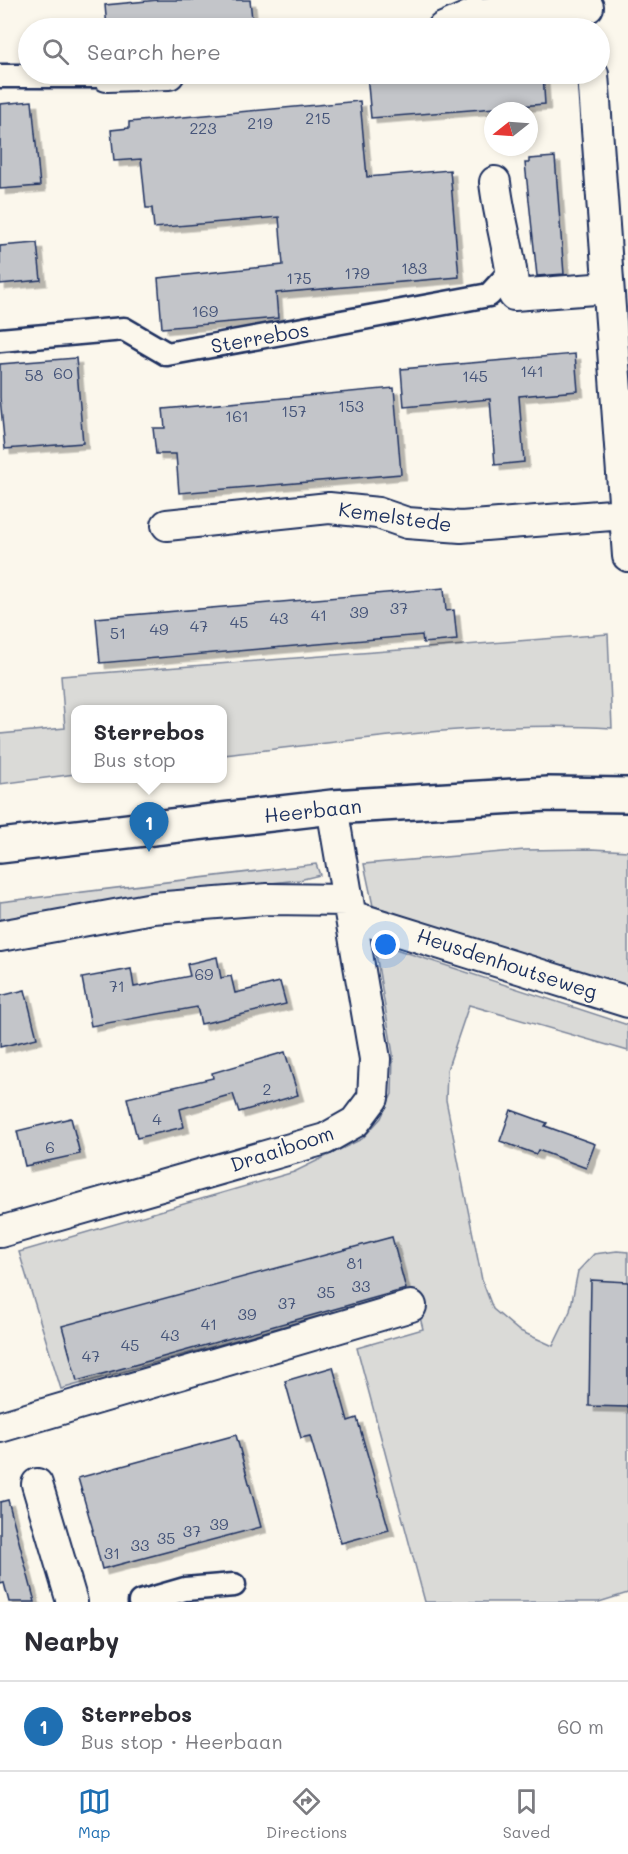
<!DOCTYPE html>
<meta charset="utf-8">
<style>
:root{--surface:#fff;--page:#f7f7f7;--text:#2b2b33;--muted:#7c7c81;--line:#e1e1e2;--accent:#1f6fb2}
body{margin:0;font-family:Mali,sans-serif;background:var(--page);color:var(--text)}
.compass{position:absolute;left:484px;top:102px;width:54px;height:54px;border-radius:50%;background:var(--surface);box-shadow:0 3px 9px #0003;rotate:253deg}
.you{position:absolute;left:386px;top:945px;width:21px;height:21px;margin:-15px;border:4px solid #fff;border-radius:50%;background:#1a73e8;box-shadow:0 0 0 9px #1a73e833}
.badge{display:grid;place-items:center;width:39px;height:39px;border-radius:50%;background:var(--accent);color:#fff;font-size:20px;font-weight:700}
.pin{position:absolute;translate:-50% -50px;filter:drop-shadow(0 2px 3px #0008)}
.pin::after{content:'';position:absolute;top:32px;width:21px;height:18px;background:inherit;clip-path:polygon(0 0,100% 0,50% 100%)}
.popup{position:absolute;left:71px;top:705px;width:156px;height:78px;box-sizing:border-box;display:grid;place-content:center;border-radius:12px;background:var(--surface);filter:drop-shadow(0 2px 4px #0005);font-size:20px;white-space:nowrap;color:var(--muted)}
.popup b{font-size:22px;color:var(--text)}
.popup::after{content:'';position:absolute;left:50%;top:100%;margin-left:-12px;border:12px solid transparent;border-top-color:var(--surface)}
.list{margin:0;padding:0;list-style:none}
h2{display:flex;justify-content:space-between;align-items:center;height:78px;margin:0;padding:0 24px;font-size:26px}
h2 small{font-size:20px;font-weight:400;color:var(--muted)}
.list li{display:grid;grid-template-columns:39px 1fr auto;gap:18px;align-items:center;box-sizing:border-box;height:90px;padding:0 24px;border-top:2px solid var(--line)}
.list b{display:block;font-size:22px;white-space:nowrap}
.list p{margin:0;font-size:20px;white-space:nowrap;color:var(--muted)}
.list em{font-size:20px;font-style:normal;color:var(--muted)}
.icon{flex:none;width:33px;height:33px;fill:none;stroke:currentColor;stroke-width:2;stroke-linecap:round;stroke-linejoin:round}
.map{position:relative;flex:none;width:628px;height:1602px;overflow:hidden}
.search{position:absolute;background:var(--surface);box-shadow:0 3px 9px #0003;left:18px;right:18px;top:18px;height:66px;display:flex;align-items:center;gap:15px;box-sizing:border-box;padding:0 21px;border-radius:33px;color:var(--muted);font-size:22px}
.sheet{height:168px;background:var(--surface)}
nav{display:flex;justify-content:space-around;align-items:center;box-sizing:border-box;height:84px;border-top:2px solid var(--line);background:var(--surface);font-size:16px;color:var(--muted)}
nav a{display:grid;justify-items:center;gap:3px}
nav .on{color:var(--accent)}
.map>svg:first-child{display:block}
</style>
<div class="map">
<svg width="628" height="1602" viewBox="0 0 628 1602">
<defs>
<filter id="shadow"><feDropShadow dx="5.5" dy="5.5" stdDeviation="0" flood-color="#0004"/></filter>
</defs>
<rect width="100%" height="100%" fill="#fbf7ec"/>
<filter id="ink" filterUnits="userSpaceOnUse"><feTurbulence type="fractalNoise" baseFrequency=".0167" numOctaves="2"/><feDisplacementMap in="SourceGraphic" scale="12" xChannelSelector="R" yChannelSelector="G"/><feConvolveMatrix kernelMatrix="1 2 1 2 8 2 1 2 1" color-interpolation-filters="sRGB"/></filter>
<g filter="url(#ink)">
<path fill="#dadad7" stroke="#7a849a" stroke-width="1.5" d="M608,634L612,728C484,720 351,741 223,755L222,710H76L75,774L0,784V734L65,728L61,676Z
M592,849L628,851V989L373,906L364,864L525,850Z
M316,864L320,875L299,880L184,892L0,925V902Z
M374,942L628,1025V1051L469,1005L447,1070L446,1100L482,1280L493,1309L518,1330L553,1346L570,1311L578,1271L594,1254L617,1251L628,1252V1593L599,1602H425L357,1348L423,1329L413,1290L61,1389L19,1252L294,1172L362,1139L381,1118L392,1094L393,1054Z"/>
<path fill="#c3c5c9" stroke="#1b2f5e" stroke-width="1.5" filter="url(#shadow)" d="M158,0H250L253,28H107L105,5Z
M367,74H543L545,104L371,118Z
M32,101L40,186L0,189V104Z
M360,101L367,177L450,170L459,277L276,293L278,318L162,328L158,278L283,265L279,217L154,228L152,208H146L141,159L114,161L111,130L129,128V122Z
M555,157L564,274L537,276L525,163H529V159Z
M37,243L41,280L0,284V246Z
M575,354L578,391L519,396L524,462L495,465L490,399L404,407L401,369Z
M76,358L83,443L5,449L0,398V364Z
M394,388L401,474L179,493L176,454H156L153,428H165L163,409Z
M444,588L446,611L454,610L457,640L423,643L422,635L100,663L96,618Z
M217,957L221,978L231,976L235,993L280,982L286,1004L201,1024L197,1007L91,1026L82,978L131,969L134,987L190,976L187,964Z
M25,990L37,1038L0,1047V996Z
M285,1052L298,1095L239,1112L233,1094L180,1109L184,1127L137,1138L127,1098L213,1078L212,1073Z
M511,1110L547,1123L545,1126L595,1144L586,1168L538,1150L536,1154L500,1141Z
M71,1118L80,1154L25,1166L17,1131Z
M392,1237L406,1289L77,1381L62,1326Z
M591,1280L628,1282V1407L589,1406Z
M333,1367L348,1421L357,1418L389,1530L341,1543L310,1436L301,1438L285,1381Z
M236,1435L261,1527L102,1569L92,1530H93L78,1478Z
M8,1500L35,1602H9L4,1583L0,1584V1502Z"/>
<g fill="none" stroke-linecap="round" stroke-linejoin="round">
<defs>
<path id="pedestrian" d="M0,76H107
M0,340L124,329L167,354L489,295L513,269
M140,1602L185,1589L234,1585"/>
<path id="minor" d="M443,28L475,14L588,7
M593,74L628,556
M107,76L169,74
M495,182C499,220 512,257 514,295L608,288
M167,525L329,508L378,513L407,523L461,527L624,514
M351,916L628,1002
M0,936L153,908L268,899L348,900
M0,1232L325,1139L355,1122L373,1098L375,1059L332,807
M0,1427L411,1306
M37,1484L72,1602"/>
<path id="tertiary" d="M0,846L332,807L548,794L628,795"/>
</defs>
<use href="#pedestrian" stroke="#1b2f5e" stroke-width="27"/>
<use href="#minor" stroke="#1b2f5e" stroke-width="34"/>
<use href="#tertiary" stroke="#1b2f5e" stroke-width="38"/>
<use href="#pedestrian" stroke="#fbf7ec" stroke-width="22"/>
<use href="#minor" stroke="#fbf7ec" stroke-width="30"/>
<use href="#tertiary" stroke="#fbf7ec" stroke-width="33"/>
</g>
</g>
<g text-anchor="middle" stroke-width="4.5" stroke-linejoin="round" paint-order="stroke">
<g font-size="16" fill="#455479">
<text x="318" y="124">215</text>
<text x="260" y="129">219</text>
<text x="203" y="134">223</text>
<text x="414" y="274">183</text>
<text x="357" y="279">179</text>
<text x="299" y="284">175</text>
<text x="205" y="317">169</text>
<text x="532" y="377">141</text>
<text x="63" y="379">60</text>
<text x="34" y="381">58</text>
<text x="475" y="382">145</text>
<text x="351" y="412">153</text>
<text x="294" y="417">157</text>
<text x="237" y="422">161</text>
<text x="399" y="614">37</text>
<text x="359" y="618">39</text>
<text x="319" y="621">41</text>
<text x="279" y="624">43</text>
<text x="239" y="628">45</text>
<text x="199" y="632">47</text>
<text x="159" y="635">49</text>
<text x="118" y="639">51</text>
<text x="204" y="980">69</text>
<text x="117" y="992">71</text>
<text x="267" y="1095">2</text>
<text x="157" y="1125">4</text>
<text x="50" y="1153">6</text>
<text x="355" y="1269">81</text>
<text x="361" y="1292">33</text>
<text x="326" y="1298">35</text>
<text x="287" y="1309">37</text>
<text x="247" y="1320">39</text>
<text x="209" y="1330">41</text>
<text x="170" y="1341">43</text>
<text x="130" y="1351">45</text>
<text x="91" y="1362">47</text>
<text x="219" y="1530">39</text>
<text x="192" y="1537">37</text>
<text x="166" y="1544">35</text>
<text x="140" y="1551">33</text>
<text x="112" y="1559">31</text>
</g>
<g font-size="20" fill="#1b2f5e" stroke="#fbf7ec">
<text transform="translate(260 338) rotate(-10)" y="7">Sterrebos</text>
<text transform="translate(395 517) rotate(8)" y="7">Kemelstede</text>
<text transform="translate(313 811) rotate(-6)" y="7">Heerbaan</text>
<text transform="translate(507 964) rotate(18)" y="7">Heusdenhoutseweg</text>
<text transform="translate(282 1149) rotate(-18)" y="7">Draaiboom</text>
</g>
</g>
</svg>
<svg class="compass" viewBox="-18 -18 36 36"><path d="M0-13l5 13h-10z" fill="#e53935"/><path d="M0 13l5-13h-10z" fill="#7c7c81"/></svg>
<div class="you"></div>
<div class="pin badge" style="left:149px;top:852px">1</div>
<div class="popup"><b>Sterrebos</b>Bus stop</div>
<div class="search"><svg class="icon" aria-label="search" viewBox="0 0 24 24"><circle cx="10" cy="10" r="6"/><path d="M15 15l6 6"/></svg>Search here</div>
</div>
<section class="sheet">
<h2>Nearby<small></small></h2>
<ul class="list">
<li><span class="badge">1</span><div><b>Sterrebos</b><p>Bus stop · Heerbaan</p></div><em>60 m</em></li>
</ul>
</section>
<nav>
<a class="on"><svg class="icon" aria-label="map" viewBox="0 0 24 24"><path d="M3 6l6-2 6 2 6-2v14l-6 2-6-2-6 2zM9 4v14M15 6v14"/></svg>Map</a>
<a><svg class="icon" aria-label="directions" viewBox="0 0 24 24"><path d="M12 3l9 9-9 9-9-9zM9 14v-3h6M13 9l2 2-2 2"/></svg>Directions</a>
<a><svg class="icon" aria-label="saved" viewBox="0 0 24 24"><path d="M7 4h10v16l-5-4-5 4z"/></svg>Saved</a>
</nav>
